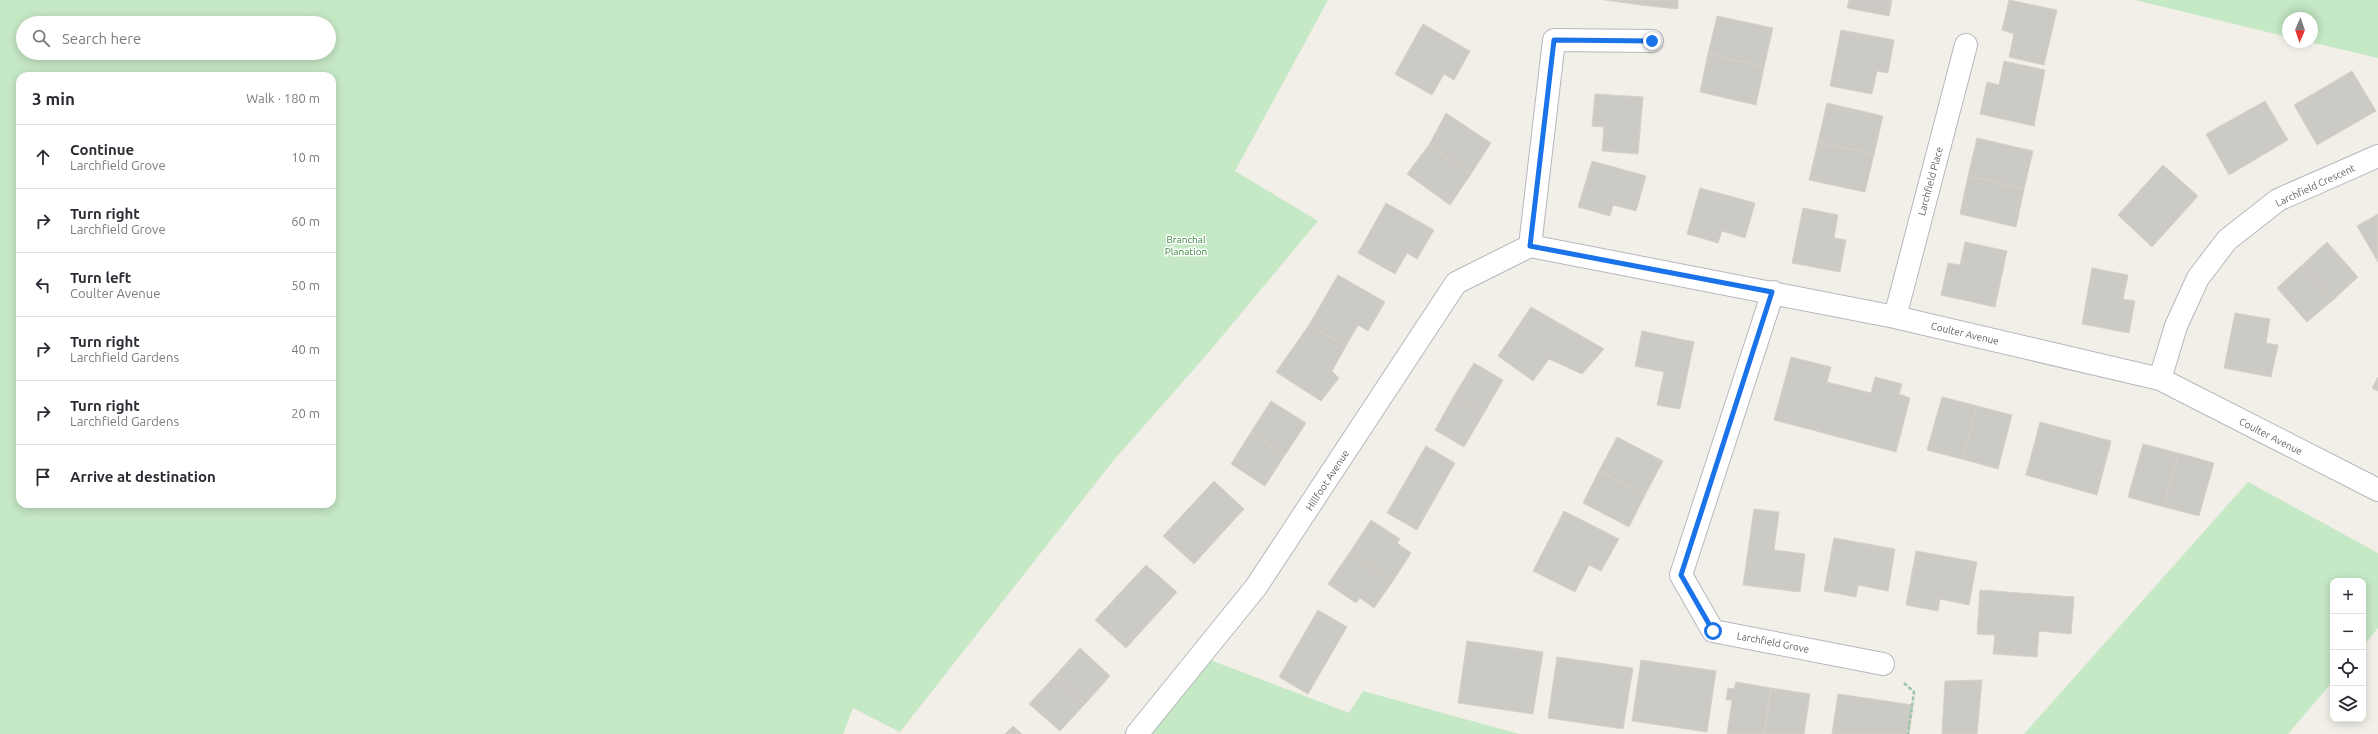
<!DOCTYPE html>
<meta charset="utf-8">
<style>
:root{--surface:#fff;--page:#f7f7f7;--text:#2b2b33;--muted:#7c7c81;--line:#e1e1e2}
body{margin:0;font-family:Ubuntu,sans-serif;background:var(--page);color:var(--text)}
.controls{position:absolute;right:12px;bottom:12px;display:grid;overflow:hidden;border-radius:8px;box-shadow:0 2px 10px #0003}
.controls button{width:36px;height:36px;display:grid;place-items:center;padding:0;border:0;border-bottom:1px solid var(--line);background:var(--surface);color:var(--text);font:20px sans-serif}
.compass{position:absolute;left:2282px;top:12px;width:36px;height:36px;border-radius:50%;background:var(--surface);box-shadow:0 2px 10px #0003;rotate:182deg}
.stop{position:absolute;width:12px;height:12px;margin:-9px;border:3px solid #1a73e8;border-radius:50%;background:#fff}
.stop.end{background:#1a73e8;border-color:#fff;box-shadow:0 1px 4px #0008}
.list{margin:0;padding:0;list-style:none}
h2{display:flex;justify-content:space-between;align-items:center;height:52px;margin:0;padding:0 16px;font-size:17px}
h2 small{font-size:13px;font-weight:400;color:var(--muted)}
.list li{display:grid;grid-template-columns:26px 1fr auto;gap:12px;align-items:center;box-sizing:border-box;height:64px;padding:0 16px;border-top:1px solid var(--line)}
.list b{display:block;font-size:15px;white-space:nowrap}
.list p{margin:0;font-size:13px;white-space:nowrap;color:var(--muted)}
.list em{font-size:13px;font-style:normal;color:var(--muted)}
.icon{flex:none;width:22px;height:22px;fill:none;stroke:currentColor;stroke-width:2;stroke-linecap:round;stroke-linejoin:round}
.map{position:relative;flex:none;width:2378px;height:734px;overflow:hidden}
.search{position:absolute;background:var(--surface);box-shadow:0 2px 10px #0003;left:16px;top:16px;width:320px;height:44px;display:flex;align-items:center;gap:10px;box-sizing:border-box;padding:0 14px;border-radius:22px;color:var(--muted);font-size:15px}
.panel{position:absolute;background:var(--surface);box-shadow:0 2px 10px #0003;left:16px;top:72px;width:320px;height:436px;border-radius:12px}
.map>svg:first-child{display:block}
</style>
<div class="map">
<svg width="2378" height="734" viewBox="0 0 2378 734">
<rect width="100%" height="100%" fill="#f1efe8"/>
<path fill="#c5e8c5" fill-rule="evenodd" d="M0,0H1328L1235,171L1318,221L1209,352L1113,461L900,732L853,708L843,734H0ZM23,23H329V53H23ZM20,76H332V504H20Z
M2135,0H2378V58L2310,42H2312V18H2288V37Z
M2248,482L2378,553V628L2363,646V581H2333V681L2288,734H2024Z
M1200,656L1349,713L1363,691L1519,734H1137Z"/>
<path fill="#cccac5" stroke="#d6d1c6" d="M1605,0H1642L1641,5Z
M1642,0H1678V9L1641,5Z
M1849,0H1892L1889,16L1847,8Z
M2009,0L2057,10L2044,65L2009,57L2014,34L2002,30Z
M1717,16L1773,28L1764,67L1708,54Z
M1423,24L1470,51L1454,80L1444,74L1432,95L1395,74Z
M1841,30L1894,40L1888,73L1877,71L1872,94L1830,86Z
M1708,54L1764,67L1756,105L1700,92Z
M2004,61L2045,70L2034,126L1980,114L1987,82L1999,85Z
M2352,71L2376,111L2317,145L2294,105Z
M1595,94L1643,97L1638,154L1602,151L1604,127L1592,126Z
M2265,101L2288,140L2229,175L2206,134Z
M1827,103L1883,116L1874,154L1818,142Z
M1446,113L1491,143L1471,174L1429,145Z
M1977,138L2033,151L2024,189L1968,176Z
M1818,142L1874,154L1865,192L1809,180Z
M1429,145L1471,174L1450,205L1407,174Z
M1592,161L1646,176L1636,211L1613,205L1610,216L1578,207Z
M2163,165L2198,196L2152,247L2118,215Z
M1968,176L2024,189L2016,227L1960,214Z
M1700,188L1755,203L1745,238L1722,231L1718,243L1687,234Z
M1386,203L1434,230L1417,259L1407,253L1395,274L1358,253Z
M1803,208L1838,215L1834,238L1846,240L1840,272L1792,263Z
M2378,214V262L2357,226Z
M1965,242L2007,251L1995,307L1941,295L1948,263L1960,265Z
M2327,242L2358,277L2333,300L2302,265Z
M2302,265L2333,300L2307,322L2277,288Z
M2092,268L2128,275L2123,299L2135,301L2129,333L2082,324Z
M1338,275L1385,302L1368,331L1358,325L1346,346L1309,325Z
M1531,307L1604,349L1582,374L1549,359L1533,381L1498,356Z
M2235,313L2270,319L2266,343L2278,345L2271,377L2224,368Z
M1309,325L1346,346L1332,371L1339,378L1321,401L1276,372Z
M1642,331L1694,342L1680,409L1657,405L1664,372L1635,366Z
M1791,357L1831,367L1827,382L1871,393L1875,377L1902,384L1899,394L1910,398L1896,452L1774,420Z
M1474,363L1503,380L1484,413L1454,396Z
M2378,377V391L2372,388Z
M1454,396L1484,413L1464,447L1435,430Z
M1942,397L1977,406L1962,459L1927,450Z
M1271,401L1306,423L1285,455L1251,432Z
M1977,406L2012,415L1998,469L1962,459Z
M2040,422L2111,441L2097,495L2026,475Z
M1251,432L1285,455L1265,486L1231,464Z
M1617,437L1663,461L1645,495L1599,471Z
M2143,444L2178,453L2164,507L2128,497Z
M1426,446L1455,463L1417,530L1387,513Z
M2178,453L2214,463L2199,516L2164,507Z
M1599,471L1645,495L1629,527L1583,503Z
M1214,481L1244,509L1194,564L1163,536Z
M1754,509L1779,512L1774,550L1805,554L1800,592L1743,585Z
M1564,511L1619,539L1601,571L1589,565L1575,592L1533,571Z
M1371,520L1400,539L1397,543L1411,553L1393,581L1350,552Z
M1834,538L1895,549L1888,591L1858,585L1856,597L1824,591Z
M1916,551L1977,562L1969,605L1940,599L1938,611L1906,605Z
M1350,552L1393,581L1374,608L1360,598L1356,603L1328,584Z
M1146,565L1177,592L1126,648L1095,620Z
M1980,590L2074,597L2071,634L2039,631L2037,657L1993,654L1995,635L1977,634Z
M1318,610L1347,627L1308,694L1279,677Z
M1467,641L1543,652L1533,714L1458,703Z
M1080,648L1110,676L1085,704L1055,676Z
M1557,657L1633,668L1623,729L1548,718Z
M1641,660L1716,671L1707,732L1632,721Z
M1055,676L1085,704L1060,731L1029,704Z
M1982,680L1977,734H1942L1945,681Z
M1736,682L1771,688L1764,734H1727L1732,700H1726L1728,688L1734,689Z
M1771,688L1810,694L1804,734H1764Z
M1838,694L1913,705L1909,734H1832Z
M1013,726L1022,734H1005Z"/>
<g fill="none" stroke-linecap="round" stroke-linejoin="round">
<defs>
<path id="minor" d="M1530,246L1895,317L2160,379L2378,490
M1530,246L1554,40L1652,41
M1773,292L1681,575L1713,631L1883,664
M1895,317L1966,45
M2160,379L2176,326L2198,278L2227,240L2278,200L2378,156
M1137,734L1256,587L1456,283L1530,246"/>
</defs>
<use href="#minor" stroke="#b5b8bc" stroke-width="24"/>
<path stroke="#9cc7a9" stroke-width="2.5" stroke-dasharray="4 2" stroke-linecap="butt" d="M1904,683L1914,692L1908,734"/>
<use href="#minor" stroke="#fff" stroke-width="22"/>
</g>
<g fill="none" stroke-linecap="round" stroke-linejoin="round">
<path stroke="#1a73e8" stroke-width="5" d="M1652,41L1554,40L1530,246L1772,292L1681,575L1713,631"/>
</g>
<g text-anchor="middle" stroke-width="3" stroke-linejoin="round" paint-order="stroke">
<g font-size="10" fill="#5f6368" stroke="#fff">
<text transform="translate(1930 181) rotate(-75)" y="4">Larchfield Place</text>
<text transform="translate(2315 185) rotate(-25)" y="4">Larchfield Crescent</text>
<text transform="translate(1965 333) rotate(13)" y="4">Coulter Avenue</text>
<text transform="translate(2271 436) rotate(27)" y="4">Coulter Avenue</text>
<text transform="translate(1327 480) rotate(-57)" y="4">Hillfoot Avenue</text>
<text transform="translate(1773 642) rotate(11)" y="4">Larchfield Grove</text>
</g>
<g font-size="10" fill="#348238" stroke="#fff">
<text x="1186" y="243">Branchal<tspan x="1186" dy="12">Planation</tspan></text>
</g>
</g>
</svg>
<div class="controls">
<button>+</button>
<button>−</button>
<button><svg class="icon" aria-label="locate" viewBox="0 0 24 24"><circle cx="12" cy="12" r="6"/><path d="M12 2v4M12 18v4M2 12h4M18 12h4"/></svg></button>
<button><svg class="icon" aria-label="layers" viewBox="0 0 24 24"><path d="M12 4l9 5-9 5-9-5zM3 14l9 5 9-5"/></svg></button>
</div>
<svg class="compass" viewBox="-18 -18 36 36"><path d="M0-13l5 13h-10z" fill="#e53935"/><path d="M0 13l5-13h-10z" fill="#7c7c81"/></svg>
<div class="stop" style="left:1713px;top:631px"></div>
<div class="stop end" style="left:1652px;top:41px"></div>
<div class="search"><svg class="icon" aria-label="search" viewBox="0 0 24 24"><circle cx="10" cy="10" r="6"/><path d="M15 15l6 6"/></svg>Search here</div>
<section class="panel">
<h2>3 min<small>Walk · 180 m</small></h2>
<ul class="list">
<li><svg class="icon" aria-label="ahead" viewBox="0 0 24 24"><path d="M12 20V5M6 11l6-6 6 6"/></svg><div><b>Continue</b><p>Larchfield Grove</p></div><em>10 m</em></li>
<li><svg class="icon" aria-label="right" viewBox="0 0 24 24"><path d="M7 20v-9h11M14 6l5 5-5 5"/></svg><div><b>Turn right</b><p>Larchfield Grove</p></div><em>60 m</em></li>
<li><svg class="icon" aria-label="left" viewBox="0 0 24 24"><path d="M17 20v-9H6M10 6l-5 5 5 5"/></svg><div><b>Turn left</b><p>Coulter Avenue</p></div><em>50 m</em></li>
<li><svg class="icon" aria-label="right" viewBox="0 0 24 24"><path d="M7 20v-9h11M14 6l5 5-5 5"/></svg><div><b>Turn right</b><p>Larchfield Gardens</p></div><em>40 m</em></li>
<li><svg class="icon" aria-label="right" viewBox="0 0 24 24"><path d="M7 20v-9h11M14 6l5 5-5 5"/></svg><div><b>Turn right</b><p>Larchfield Gardens</p></div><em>20 m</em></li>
<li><svg class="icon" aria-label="arrive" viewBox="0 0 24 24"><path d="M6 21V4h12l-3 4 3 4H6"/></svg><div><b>Arrive at destination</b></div></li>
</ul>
</section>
</div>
